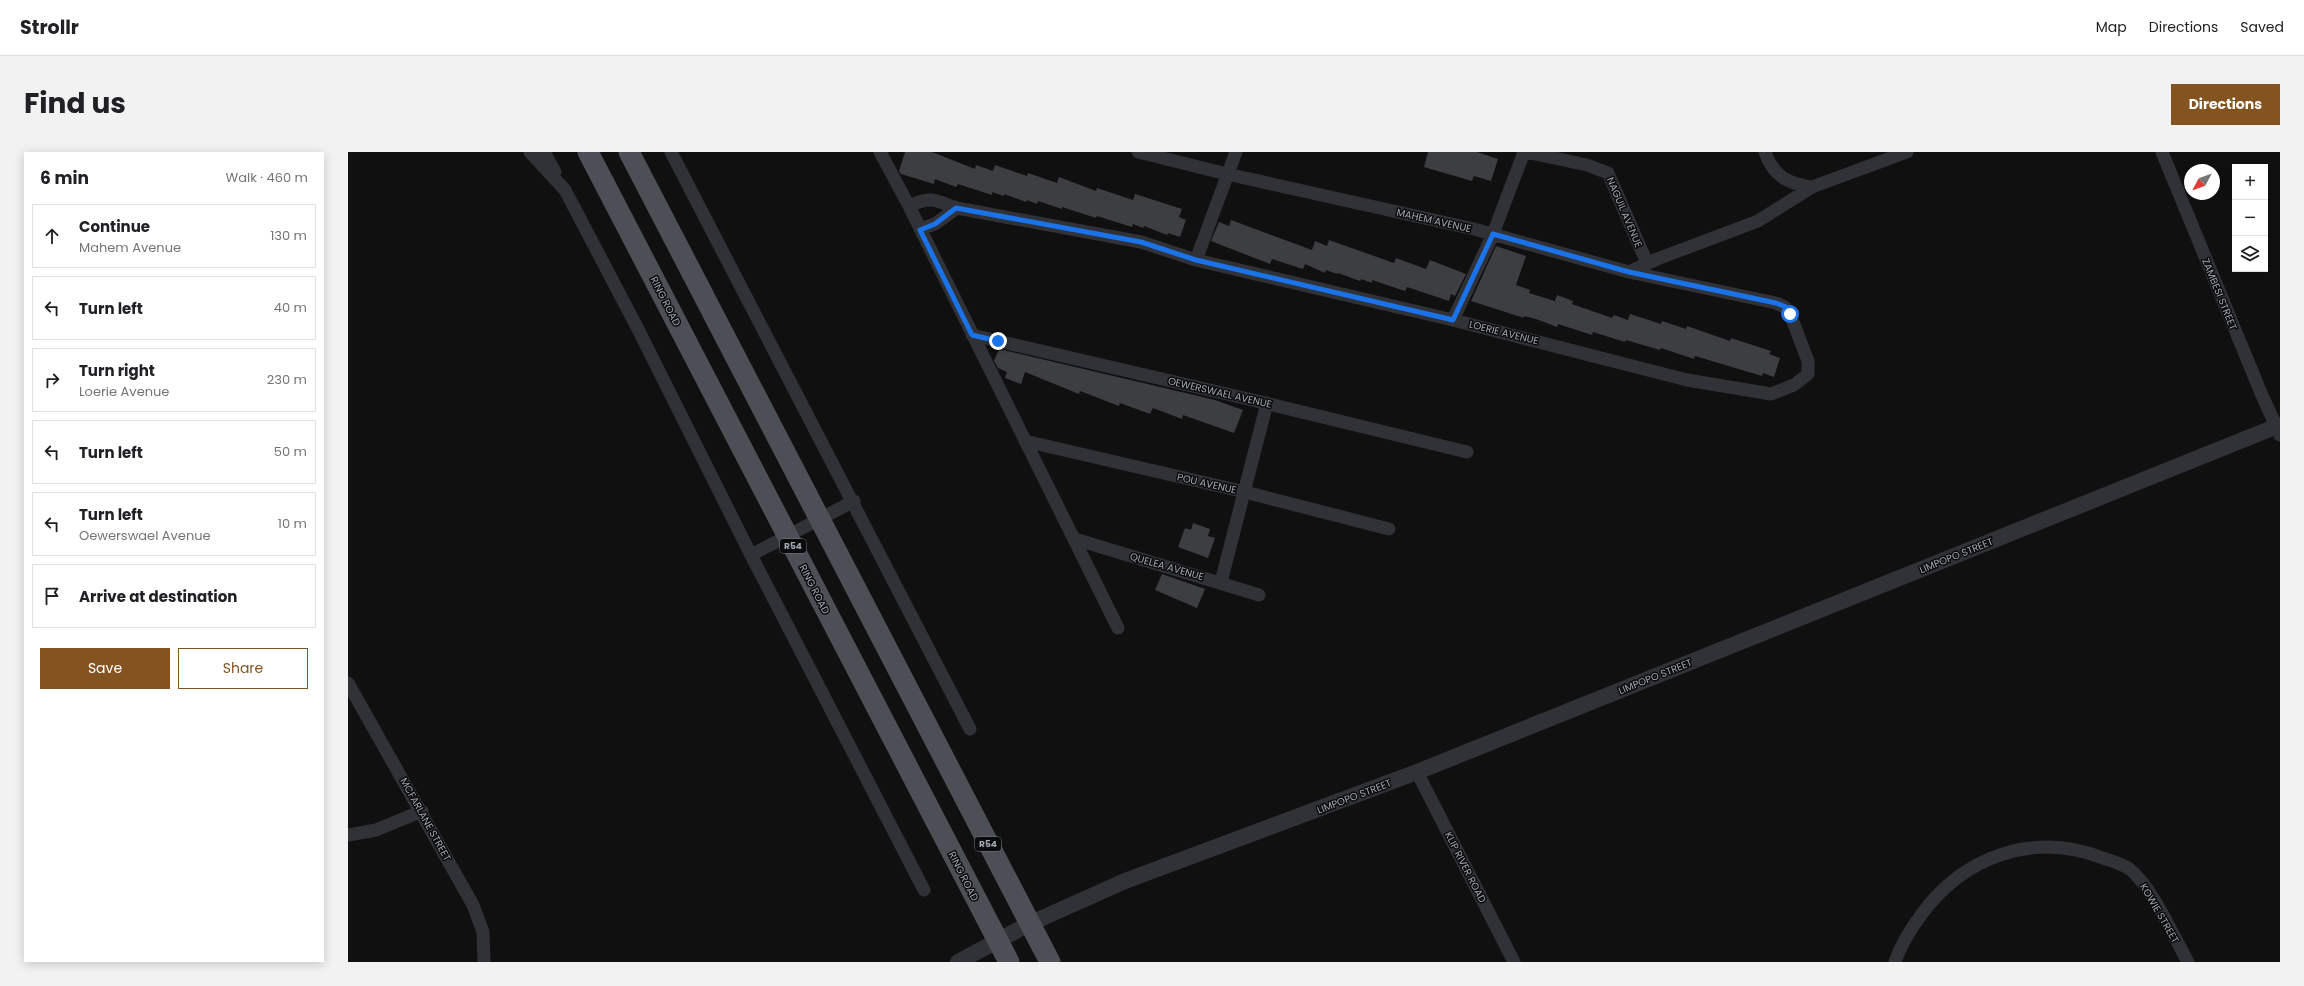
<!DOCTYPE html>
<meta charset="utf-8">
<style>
:root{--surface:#fff;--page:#f2f2f2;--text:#202124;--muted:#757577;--line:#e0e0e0;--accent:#845420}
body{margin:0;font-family:Poppins,sans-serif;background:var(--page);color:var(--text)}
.controls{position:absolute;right:12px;top:12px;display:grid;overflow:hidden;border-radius:0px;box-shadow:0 2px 10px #0003}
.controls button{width:36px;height:36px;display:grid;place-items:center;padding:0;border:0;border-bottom:1px solid var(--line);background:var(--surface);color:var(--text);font:20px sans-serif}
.compass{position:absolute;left:1836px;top:12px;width:36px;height:36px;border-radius:50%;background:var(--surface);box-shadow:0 2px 10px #0003;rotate:229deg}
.stop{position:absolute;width:12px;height:12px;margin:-9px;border:3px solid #1a73e8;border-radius:50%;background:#fff}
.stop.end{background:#1a73e8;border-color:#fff;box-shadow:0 1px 4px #0008}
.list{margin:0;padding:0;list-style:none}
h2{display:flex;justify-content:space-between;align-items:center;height:52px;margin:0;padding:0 16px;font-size:17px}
h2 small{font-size:13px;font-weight:400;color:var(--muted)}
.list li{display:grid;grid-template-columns:26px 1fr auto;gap:12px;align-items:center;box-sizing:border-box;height:64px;margin:0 8px 8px;padding:0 8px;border:1px solid var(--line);border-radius:0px}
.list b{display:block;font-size:15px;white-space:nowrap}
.list p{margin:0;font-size:13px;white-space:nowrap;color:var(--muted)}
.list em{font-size:13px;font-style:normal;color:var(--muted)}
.actions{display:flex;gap:8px;padding:12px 16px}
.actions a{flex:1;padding:9px 0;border:1px solid var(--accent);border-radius:0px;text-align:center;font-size:14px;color:var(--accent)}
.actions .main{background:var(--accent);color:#fff}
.icon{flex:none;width:22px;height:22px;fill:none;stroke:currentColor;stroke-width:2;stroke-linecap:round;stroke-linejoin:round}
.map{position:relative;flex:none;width:1932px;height:810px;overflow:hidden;border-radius:0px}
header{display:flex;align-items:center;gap:24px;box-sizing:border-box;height:56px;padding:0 20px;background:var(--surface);border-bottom:1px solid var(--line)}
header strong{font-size:19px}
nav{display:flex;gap:22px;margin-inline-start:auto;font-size:14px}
.intro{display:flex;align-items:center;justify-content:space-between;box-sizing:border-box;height:96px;padding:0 24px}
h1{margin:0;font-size:28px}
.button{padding:10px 18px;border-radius:0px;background:var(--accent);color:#fff;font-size:14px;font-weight:700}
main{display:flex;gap:24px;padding:0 24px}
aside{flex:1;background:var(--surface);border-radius:0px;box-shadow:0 2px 10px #0003}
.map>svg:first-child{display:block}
</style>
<header>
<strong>Strollr</strong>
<nav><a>Map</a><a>Directions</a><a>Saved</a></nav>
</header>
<div class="intro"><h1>Find us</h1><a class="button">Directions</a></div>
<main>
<aside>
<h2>6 min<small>Walk · 460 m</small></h2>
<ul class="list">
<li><svg class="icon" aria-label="ahead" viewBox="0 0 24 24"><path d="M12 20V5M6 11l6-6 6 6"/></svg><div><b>Continue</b><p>Mahem Avenue</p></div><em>130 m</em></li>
<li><svg class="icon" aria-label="left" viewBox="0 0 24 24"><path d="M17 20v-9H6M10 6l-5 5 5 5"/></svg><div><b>Turn left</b></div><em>40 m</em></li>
<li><svg class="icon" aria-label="right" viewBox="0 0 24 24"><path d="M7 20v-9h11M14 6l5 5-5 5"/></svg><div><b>Turn right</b><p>Loerie Avenue</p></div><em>230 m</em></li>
<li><svg class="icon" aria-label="left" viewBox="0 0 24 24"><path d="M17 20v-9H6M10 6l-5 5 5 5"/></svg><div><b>Turn left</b></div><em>50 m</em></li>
<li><svg class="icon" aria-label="left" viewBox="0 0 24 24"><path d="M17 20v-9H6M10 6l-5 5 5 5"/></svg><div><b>Turn left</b><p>Oewerswael Avenue</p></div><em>10 m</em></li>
<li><svg class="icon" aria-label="arrive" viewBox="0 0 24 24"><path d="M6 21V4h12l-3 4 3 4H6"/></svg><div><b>Arrive at destination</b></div></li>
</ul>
<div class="actions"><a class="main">Save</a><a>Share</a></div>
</aside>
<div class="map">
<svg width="1932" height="810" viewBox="0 0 1932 810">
<rect width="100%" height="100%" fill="#101011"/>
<path fill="#3c3e42" d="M557,0H584L627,17L628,13L645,19L647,13L679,24L680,21L709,31L711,25L748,39L749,36L785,48L787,42L834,57L831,65L838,68L832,85L820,81L819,83L796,74L795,76L785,72L784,75L749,64L748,66L714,55V57L690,49L689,52L679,48L678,50L656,42V44L644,40V43L610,32L608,35L587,27L586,32L553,22L551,19Z
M1080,0H1129L1150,7L1143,29L1126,24L1124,29L1076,15Z
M883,68L964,98L967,89L979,94L981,88L1046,111L1048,106L1078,117L1082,108L1118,122L1107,144L1103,142L1101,149L1059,135L1057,139L1024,128V131L1013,127L1012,129L990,121L989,122L978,118L977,121L957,112L955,117L924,107L922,112L863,89L871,70L881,74Z
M1148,94L1178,104L1168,133L1182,138L1181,141L1207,149L1209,143L1225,149L1224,152L1264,166L1266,163L1280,168L1282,162L1313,172L1314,169L1338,177L1339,174L1382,189L1383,186L1423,199L1421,202L1432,206L1426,225L1415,221L1414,224L1347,204L1346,207L1313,196L1312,198L1278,188L1277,190L1245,180L1244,183L1210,172L1209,175L1188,167L1176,164V166L1123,149Z
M651,197L867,248L895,258L886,281L835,263L834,267L805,256L802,262L772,251L771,254L732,239L731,242L677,220L673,232L657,226L659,220L650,216L646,209Z
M845,371L862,377L860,384L867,386L860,406L830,395L837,376L843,378Z
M814,422L857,437L849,456L807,438Z"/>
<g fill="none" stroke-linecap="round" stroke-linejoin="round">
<path stroke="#313237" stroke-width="13" d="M182,0L217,38L291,179L403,403L576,738
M196,0L207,20
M323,0L622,577
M532,0L561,54L770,476
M1178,0L1239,13L1260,21L1299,111
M1417,0C1425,24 1440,32 1464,35
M1814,0L1913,241L1932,283
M561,54C584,44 586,48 609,56L793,90L848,108L1105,168L1339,228L1423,242L1446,233L1460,222V209L1442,162L1437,155L1428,151L1281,120L1126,77L879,22L790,0
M572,77L587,72L609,56
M848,108L888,0
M1281,120L1309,107L1410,69L1464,35L1559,0
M1105,168L1145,82L1176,0
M624,183L896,246L1119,300
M677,289L897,340L1041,377
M727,387L911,443
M403,403L506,349
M873,430L919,251
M0,531L125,753L135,780L136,810
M1069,620L1166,810
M0,683L28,678L74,659
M1547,810C1553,792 1562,778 1573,763C1616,704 1686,679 1755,706C1764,709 1772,711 1780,716C1802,731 1826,785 1840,810"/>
<path stroke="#313237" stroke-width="16" d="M610,810L681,772L777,729L1069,620L1932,273"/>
<path stroke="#4c5056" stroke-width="21" d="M240,0L661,810
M281,0L702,810"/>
</g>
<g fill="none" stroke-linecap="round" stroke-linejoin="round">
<path stroke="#1a73e8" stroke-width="5" d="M650,189L624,183L572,78L587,72L608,56L793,90L848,108L1105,168L1145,82L1281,120L1428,151L1438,155L1442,162"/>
</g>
<g text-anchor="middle" stroke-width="3" stroke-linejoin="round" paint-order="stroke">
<g fill="#0b0b0c" stroke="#737a81" stroke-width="1">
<rect x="432" y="387" width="26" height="14" rx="3"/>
<rect x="627" y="685" width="26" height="14" rx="3"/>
</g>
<g font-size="9" font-weight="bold" fill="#a0a9b3">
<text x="445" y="397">R54</text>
<text x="640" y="695">R54</text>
</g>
<g font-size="10" fill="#a0a9b3" stroke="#0b0b0c">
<text transform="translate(1277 60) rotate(67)" y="4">NAGUIL AVENUE</text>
<text transform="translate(1086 68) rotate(13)" y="4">MAHEM AVENUE</text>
<text transform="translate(1872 142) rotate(68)" y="4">ZAMBESI STREET</text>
<text transform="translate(318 149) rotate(63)" y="4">RING ROAD</text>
<text transform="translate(1156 180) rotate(14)" y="4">LOERIE AVENUE</text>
<text transform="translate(872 240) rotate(13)" y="4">OEWERSWAEL AVENUE</text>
<text transform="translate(859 331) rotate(13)" y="4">POU AVENUE</text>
<text transform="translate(1608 403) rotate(-22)" y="4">LIMPOPO STREET</text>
<text transform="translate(819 414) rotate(16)" y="4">QUELEA AVENUE</text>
<text transform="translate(467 437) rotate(63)" y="4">RING ROAD</text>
<text transform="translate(1307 524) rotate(-22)" y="4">LIMPOPO STREET</text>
<text transform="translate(1006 644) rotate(-21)" y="4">LIMPOPO STREET</text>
<text transform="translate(78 667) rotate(61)" y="4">MCFARLANE STREET</text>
<text transform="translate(1118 715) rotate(63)" y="4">KLIP RIVER ROAD</text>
<text transform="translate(616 724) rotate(63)" y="4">RING ROAD</text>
<text transform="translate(1812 761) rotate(60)" y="4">KOWIE STREET</text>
</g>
</g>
</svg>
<div class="controls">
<button>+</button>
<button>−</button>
<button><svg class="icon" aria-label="layers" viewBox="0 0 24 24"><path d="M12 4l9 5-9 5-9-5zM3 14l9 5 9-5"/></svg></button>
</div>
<svg class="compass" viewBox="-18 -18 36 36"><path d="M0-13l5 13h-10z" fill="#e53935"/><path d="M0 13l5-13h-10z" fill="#757577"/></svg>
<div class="stop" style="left:1442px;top:162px"></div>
<div class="stop end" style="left:650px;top:189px"></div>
</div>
</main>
